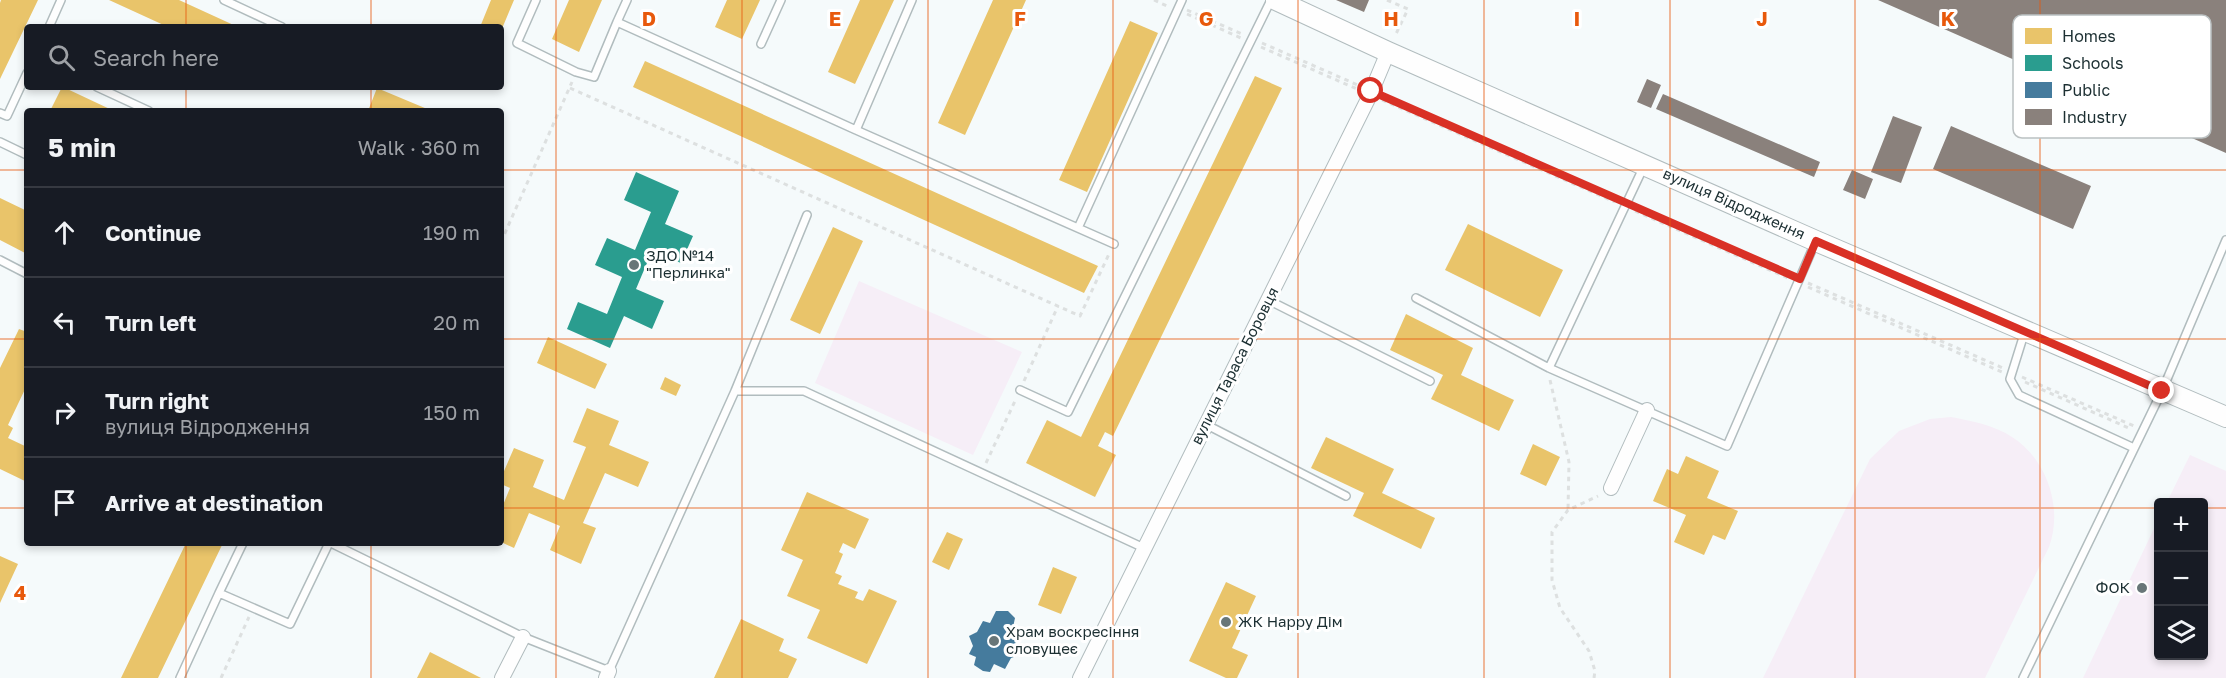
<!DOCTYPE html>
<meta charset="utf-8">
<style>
:root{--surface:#171b24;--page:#242831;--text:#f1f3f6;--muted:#9ea1a6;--line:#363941}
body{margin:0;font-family:"Golos Text",sans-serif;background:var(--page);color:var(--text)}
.controls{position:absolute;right:18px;bottom:18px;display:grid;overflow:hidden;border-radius:6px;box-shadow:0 3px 9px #0003}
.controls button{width:54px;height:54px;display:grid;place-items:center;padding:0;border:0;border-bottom:2px solid var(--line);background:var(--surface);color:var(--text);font:30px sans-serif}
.stop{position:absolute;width:18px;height:18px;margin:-14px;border:4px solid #d93025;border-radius:50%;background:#fff}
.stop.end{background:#d93025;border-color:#fff;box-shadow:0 2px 6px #0008}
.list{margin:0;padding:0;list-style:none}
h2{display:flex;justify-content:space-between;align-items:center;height:78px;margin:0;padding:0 24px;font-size:26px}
h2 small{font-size:20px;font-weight:400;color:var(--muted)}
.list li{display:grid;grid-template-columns:39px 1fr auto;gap:18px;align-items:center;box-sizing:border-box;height:90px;padding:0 24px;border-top:2px solid var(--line)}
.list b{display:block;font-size:22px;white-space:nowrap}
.list p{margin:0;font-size:20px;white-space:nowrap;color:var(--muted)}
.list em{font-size:20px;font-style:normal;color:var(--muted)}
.icon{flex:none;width:33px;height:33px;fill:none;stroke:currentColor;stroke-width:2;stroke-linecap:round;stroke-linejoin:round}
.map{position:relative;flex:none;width:2226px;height:678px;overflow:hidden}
.search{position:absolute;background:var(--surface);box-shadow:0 3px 9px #0003;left:24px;top:24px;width:480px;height:66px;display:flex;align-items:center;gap:15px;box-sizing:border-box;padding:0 21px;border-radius:6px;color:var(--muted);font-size:22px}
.panel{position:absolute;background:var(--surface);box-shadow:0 3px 9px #0003;left:24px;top:108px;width:480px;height:438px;border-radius:6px}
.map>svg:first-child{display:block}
</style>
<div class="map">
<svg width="2226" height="678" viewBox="0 0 2226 678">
<rect width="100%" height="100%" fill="#f5fafb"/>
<path fill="#f6eef7" d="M859,281L1022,352L973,455L815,383Z
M1951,417C1972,421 1994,425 2012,437C2048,460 2063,509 2049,547L1985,678H1763L1870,459L1899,431L1930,419Z
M2190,455L2226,471V678H2083L2158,520V656H2204V502H2167Z"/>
<path fill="#e9c46a" d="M1,0H38L0,79V3Z
M109,0H179L238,27H168Z
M491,0H514L501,31V27H480Z
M569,0H602L579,52L552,39Z
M727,0H760L742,39L715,27Z
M860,0H894L855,84L828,72Z
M993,0H1026L965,135L938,123Z
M1130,21L1158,33L1087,192L1059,180Z
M645,61L1098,266L1084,293L633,87Z
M1255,76L1282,88L1113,436L1105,432L1098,446L1116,455L1095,497L1026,463L1047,420L1081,437Z
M62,87H63L114,111H50Z
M377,88L432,111H368Z
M0,198L27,211V254L0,240Z
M1468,224L1563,270L1540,317L1445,270Z
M833,227L863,241L820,334L790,320Z
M1406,314L1473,348L1461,375L1514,400L1499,431L1431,399L1443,375L1390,350Z
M19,329L27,332V385L8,425L13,428L8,438L27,447V482L0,469V368Z
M548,337L607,364L595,389L537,363Z
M665,377L681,385L676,396L660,389Z
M587,408L619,421L609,445L649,462L638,487L605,473L583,523L596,528L581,564L550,550L560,526L529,513L514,548L501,542V510L510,488L501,484V478L514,448L544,460L533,487L564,500L586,447L573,442Z
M1326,437L1394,469L1382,493L1435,518L1421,549L1353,516L1364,493L1311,468Z
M1533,444L1560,457L1546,486L1520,474Z
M1686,456L1719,471L1707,498L1738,511L1725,540L1713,535L1704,555L1674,542L1686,515L1653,501L1667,469L1678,474Z
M807,492L869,519L855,549L843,543L839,552L843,554L835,573L842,576L838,584L858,592L855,598L863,601L869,589L897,601L867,664L807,638L820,610L787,596L803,560L781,550Z
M947,532L963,539L949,570L932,562Z
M186,543H223L158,678H121Z
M0,556L18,564L0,603Z
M1053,567L1077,577L1061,614L1038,605Z
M1226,582L1256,596L1232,648L1248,655L1237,678H1226L1189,661Z
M741,619L784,639L779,651L797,659L788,678H714Z
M430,652L481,678H417Z"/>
<path fill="#2a9d8f" d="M636,172L679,191L665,224L693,236L681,263L652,251L636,289L664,301L652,329L624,316L610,348L567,329L578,302L607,314L622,277L595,265L607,238L635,250L651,212L624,200Z"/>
<path fill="#457b9d" d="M996,611H1008L1015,618L1012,632L1018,635L1015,648L1019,655L1011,658L1005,669L994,664L990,672L983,671L974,665L976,657L969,654L973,646L969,636L977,632L983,621L990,623Z"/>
<path fill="#8a817c" d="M1336,0H1369L1364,12Z
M1878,0H2226V153Z
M1647,79L1661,85L1651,108L1637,102Z
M1663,94L1820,162L1814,177L1656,109Z
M1893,116L1922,127L1901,183L1871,172Z
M1951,126L2091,186L2073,229L1933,169Z
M1852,170L1873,179L1865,199L1843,190Z"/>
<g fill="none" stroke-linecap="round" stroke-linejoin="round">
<defs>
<path id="lane" d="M224,0L282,27
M536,0L517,43L576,72L594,77L617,22L856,130L912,0
M617,22L627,0
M49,27L61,0
M761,44L781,0
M97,87L149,111
M0,113L7,116L27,73
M856,130L1114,244
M0,142L27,155
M1078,228L1182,0
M0,260L27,274
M1416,298L1549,368L1727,446L1815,243
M1268,300L1430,381
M2025,331L2010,379L2019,395L2134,448
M1549,368L1644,166
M1020,390L1068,412L1271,0
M735,391H804L1144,548
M1205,424L1346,496
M243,543L219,593L290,624L329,543
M331,543L523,637L609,671L735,391L807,215
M180,678L219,593
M2023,678L2162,391L2226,240"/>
<path id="street" d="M1611,488L1647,410
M502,678L523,637
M606,678L609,671
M1080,678L1370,95L1388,52"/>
<path id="secondary" d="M1276,0L1388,52L1816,241L2226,417"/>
</defs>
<use href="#lane" stroke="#b1bcbe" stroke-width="10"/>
<use href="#street" stroke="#b1bcbe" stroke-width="16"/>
<use href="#secondary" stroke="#b1bcbe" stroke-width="22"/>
<path stroke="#dde0e0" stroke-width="3" stroke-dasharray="4.5 4.5" stroke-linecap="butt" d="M1154,0L1167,6
M1387,0L1408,9L1395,36
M1187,10L1242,34
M1187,14L1241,38
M1262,43L1360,86
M1261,47L1357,89
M570,88L1080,316L1109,254
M1385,97L1618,199
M1382,100L1615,202
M1635,207L1789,274
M1635,211L1788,278
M501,242L572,82
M1808,283L2003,368
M1808,287L2002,372
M2022,377L2134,426
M1550,380L1569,462L1568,510
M1024,381L1058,306
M2025,382L2131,429
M986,463L1015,401
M221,678L249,617
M1594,678L1595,671L1589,651L1560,608L1552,580V532L1568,510L1598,496"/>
<use href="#lane" stroke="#fefefe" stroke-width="7"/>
<use href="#street" stroke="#fefefe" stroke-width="14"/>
<use href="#secondary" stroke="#fefefe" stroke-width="20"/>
</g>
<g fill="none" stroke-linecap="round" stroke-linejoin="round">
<path stroke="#d93025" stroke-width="8" d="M1371,91L1800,279L1816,241L2162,391"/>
</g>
<path fill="none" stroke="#e8590c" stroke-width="1.5" stroke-opacity="0.55" d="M186,0V27M371,0V27M556,0V678M742,0V678M928,0V678M1113,0V678M1298,0V678M1484,0V678M1670,0V678M1855,0V678M2040,0V678M186,87V111M371,87V111M0,170H27M501,170H2226M0,339H27M501,339H2226M0,508H27M501,508H2158M2204,508H2226M186,543V678M371,543V678"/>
<g fill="#687678" stroke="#fff" stroke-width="2">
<circle cx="634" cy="265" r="6"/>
<circle cx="2142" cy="588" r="6"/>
<circle cx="1226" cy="622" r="6"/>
<circle cx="994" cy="641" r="6"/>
</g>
<g text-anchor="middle" stroke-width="6" stroke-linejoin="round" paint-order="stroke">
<g font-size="15" fill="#1c2f32" stroke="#fff">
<text transform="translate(1734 204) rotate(24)" y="5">вулиця Відродження</text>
<text transform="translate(1235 366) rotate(-63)" y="5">вулиця Тараса Боровця</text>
</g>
<g font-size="15" fill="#1c2f32" stroke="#fff" text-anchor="start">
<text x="646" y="261">ЗДО №14<tspan x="646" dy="17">"Перлинка"</tspan></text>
<text x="2130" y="593" text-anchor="end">ФОК</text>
<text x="1238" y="627">ЖК Happy Дім</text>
<text x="1006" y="637">Храм воскресіння<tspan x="1006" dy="17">словущеє</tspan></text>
</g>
</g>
<rect x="2013" y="15" width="198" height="123" rx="9" fill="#fff" stroke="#bbc1c2" stroke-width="1.5"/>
<rect x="2025" y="28" width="27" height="16" fill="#e9c46a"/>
<rect x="2025" y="55" width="27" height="16" fill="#2a9d8f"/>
<rect x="2025" y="82" width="27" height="16" fill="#457b9d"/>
<rect x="2025" y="109" width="27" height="16" fill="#8a817c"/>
<g font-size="16" fill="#1c2f32">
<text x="2062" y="42">Homes</text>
<text x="2062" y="69">Schools</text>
<text x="2062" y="96">Public</text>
<text x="2062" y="123">Industry</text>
</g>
<g font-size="20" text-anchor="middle" font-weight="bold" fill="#e8590c" stroke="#fff" stroke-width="6" stroke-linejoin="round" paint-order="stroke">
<text x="649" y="26">D</text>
<text x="835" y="26">E</text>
<text x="1020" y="26">F</text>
<text x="1206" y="26">G</text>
<text x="1391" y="26">H</text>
<text x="1577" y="26">I</text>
<text x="1762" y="26">J</text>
<text x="1948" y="26">K</text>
<text x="20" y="600">4</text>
</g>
</svg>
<div class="controls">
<button>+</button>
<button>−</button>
<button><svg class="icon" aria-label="layers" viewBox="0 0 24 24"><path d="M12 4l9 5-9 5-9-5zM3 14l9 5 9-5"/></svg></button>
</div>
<div class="stop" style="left:1371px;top:91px"></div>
<div class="stop end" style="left:2162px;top:391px"></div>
<div class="search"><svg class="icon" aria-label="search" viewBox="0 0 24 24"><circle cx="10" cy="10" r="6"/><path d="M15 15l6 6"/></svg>Search here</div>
<section class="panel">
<h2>5 min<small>Walk · 360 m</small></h2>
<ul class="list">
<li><svg class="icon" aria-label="ahead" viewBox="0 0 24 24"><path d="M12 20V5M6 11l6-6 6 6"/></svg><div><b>Continue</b></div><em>190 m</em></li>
<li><svg class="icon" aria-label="left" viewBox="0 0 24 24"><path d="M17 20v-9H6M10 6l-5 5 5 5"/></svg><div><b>Turn left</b></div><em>20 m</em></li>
<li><svg class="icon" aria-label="right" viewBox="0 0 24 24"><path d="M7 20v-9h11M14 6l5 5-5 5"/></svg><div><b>Turn right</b><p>вулиця Відродження</p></div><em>150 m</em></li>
<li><svg class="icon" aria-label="arrive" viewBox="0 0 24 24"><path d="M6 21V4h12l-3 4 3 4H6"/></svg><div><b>Arrive at destination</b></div></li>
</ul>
</section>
</div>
